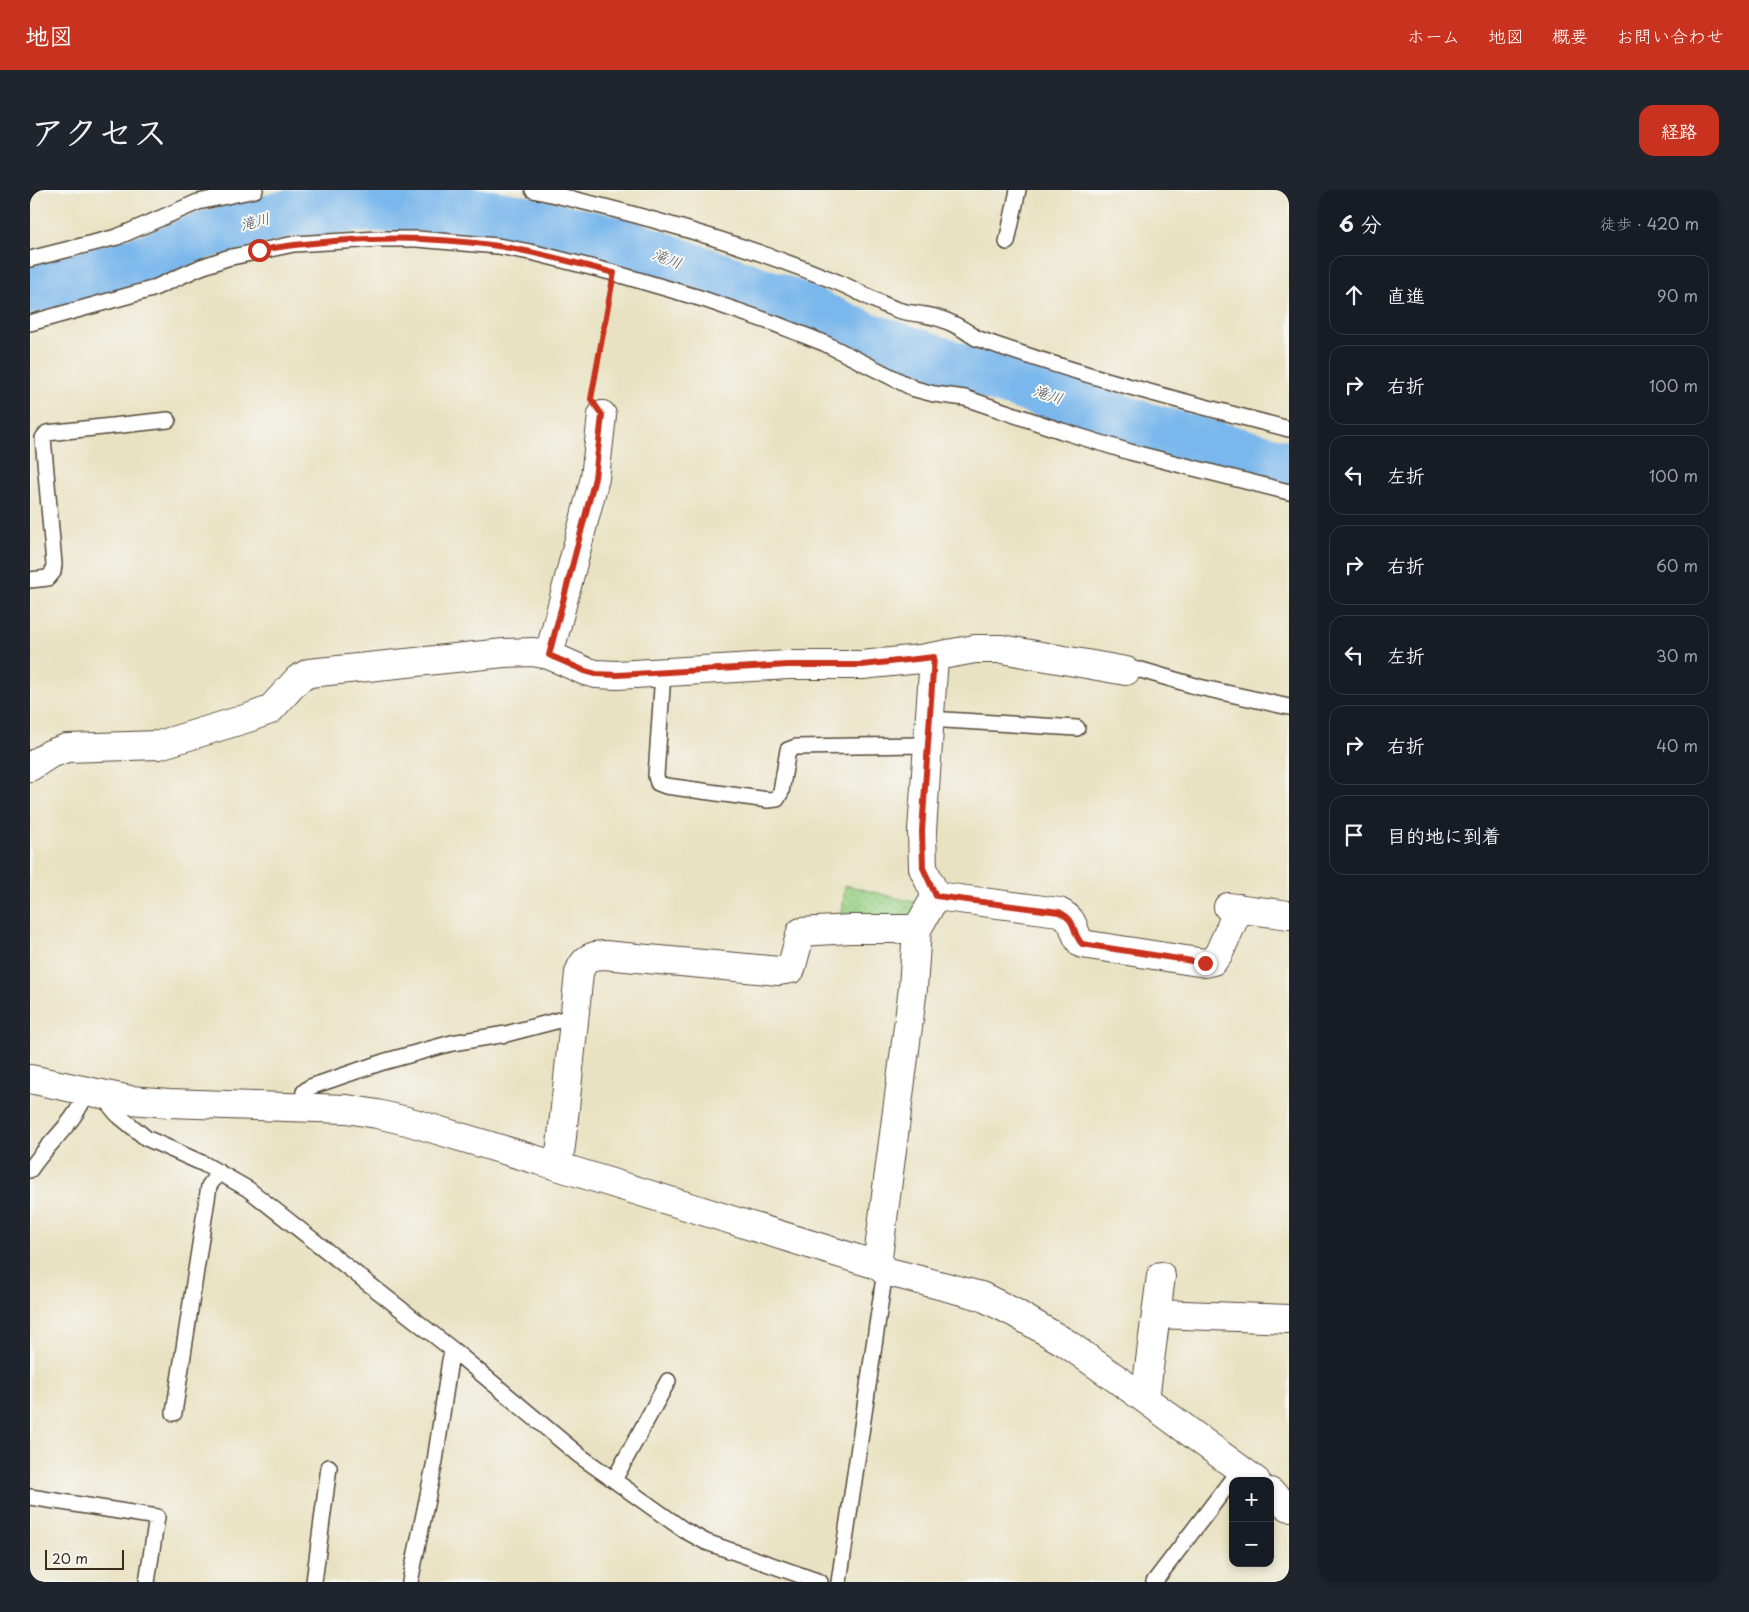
<!DOCTYPE html>
<html lang="ja">
<meta charset="utf-8">
<style>
:root{--surface:#171b24;--page:#20242c;--text:#f1f3f6;--muted:#9ea1a6;--line:#363941;--accent:#c8321e}
body{margin:0;font-family:"Playpen Sans","Klee One",sans-serif;background:var(--page);color:var(--text)}
.controls{position:absolute;right:15px;bottom:15px;display:grid;overflow:hidden;border-radius:10px;box-shadow:0 2px 8px #0003}
.controls button{width:45px;height:45px;display:grid;place-items:center;padding:0;border:0;border-bottom:1px solid var(--line);background:var(--surface);color:var(--text);font:25px sans-serif}
.scale{position:absolute;left:15px;bottom:12px;width:79px;box-sizing:border-box;padding-left:5px;border:2px solid #3b2a1e;border-top:0;font-size:14px;line-height:18px;white-space:nowrap;color:#3b2a1e;-webkit-text-stroke:4px #f6f6f2;paint-order:stroke}
.stop{position:absolute;width:15px;height:15px;margin:-11px;border:4px solid #c8321e;border-radius:50%;background:#fff}
.stop.end{background:#c8321e;border-color:#fff;box-shadow:0 1px 5px #0008}
.list{margin:0;padding:0;list-style:none}
h2{display:flex;justify-content:space-between;align-items:center;height:65px;margin:0;padding:0 20px;font-size:21px}
h2 small{font-size:16px;font-weight:400;color:var(--muted)}
.list li{display:grid;grid-template-columns:32px 1fr auto;gap:15px;align-items:center;box-sizing:border-box;height:80px;margin:0 10px 10px;padding:0 10px;border:1px solid var(--line);border-radius:15px}
.list b{display:block;font-size:19px;white-space:nowrap}
.list em{font-size:16px;font-style:normal;color:var(--muted)}
.icon{flex:none;width:28px;height:28px;fill:none;stroke:currentColor;stroke-width:2;stroke-linecap:round;stroke-linejoin:round}
.map{position:relative;flex:none;width:1259px;height:1392px;overflow:hidden;border-radius:15px}
header{display:flex;align-items:center;gap:30px;box-sizing:border-box;height:70px;padding:0 25px;background:var(--accent);color:#fff}
header strong{font-size:24px}
nav{display:flex;gap:28px;margin-inline-start:auto;font-size:18px}
.intro{display:flex;align-items:center;justify-content:space-between;box-sizing:border-box;height:120px;padding:0 30px}
h1{margin:0;font-size:35px}
.button{padding:12px 22px;border-radius:15px;background:var(--accent);color:#fff;font-size:18px;font-weight:700}
main{display:flex;gap:30px;padding:0 30px}
aside{flex:1;background:var(--surface);border-radius:15px;box-shadow:0 2px 8px #0003}
.map>svg:first-child{display:block}
</style>
<header>
<strong>地図</strong>
<nav><a>ホーム</a><a>地図</a><a>概要</a><a>お問い合わせ</a></nav>
</header>
<div class="intro"><h1>アクセス</h1><a class="button">経路</a></div>
<main>
<div class="map">
<svg width="1259" height="1392" viewBox="0 0 1259 1392">
<defs>
<pattern id="park-dots" width="8" height="8" patternUnits="userSpaceOnUse" patternTransform="scale(1.25)"><rect width="8" height="8" fill="#98d184"/><path d="M2 2h.1M6 6h.1" fill="none" stroke="#7daa6b" stroke-width="1.8" stroke-linecap="round"/></pattern>
</defs>
<rect width="100%" height="100%" fill="#f6f6f2"/>
<filter id="ink" filterUnits="userSpaceOnUse"><feTurbulence type="fractalNoise" baseFrequency=".02" numOctaves="2"/><feDisplacementMap in="SourceGraphic" scale="10" xChannelSelector="R" yChannelSelector="G"/><feConvolveMatrix kernelMatrix="1 2 1 2 8 2 1 2 1" color-interpolation-filters="sRGB"/></filter>
<filter id="wash" filterUnits="userSpaceOnUse"><feTurbulence type="fractalNoise" baseFrequency=".0096" numOctaves="4" result="noise"/><feDisplacementMap in="SourceGraphic" scale="20" xChannelSelector="R" yChannelSelector="G"/><feGaussianBlur stdDeviation="1.12" result="paint"/><feColorMatrix in="noise" values="0 0 0 0 0 0 0 0 0 0 0 0 0 0 0 0 0 1.4 0 .05"/><feComposite in="paint" operator="in"/></filter>
<g filter="url(#wash)">
<rect width="100%" height="100%" fill="#e9e2c2"/>
<path fill="url(#park-dots)" stroke="#6a7e51" d="M815,695L892,714L883,733L811,734Z"/>
<g fill="none" stroke-linecap="round" stroke-linejoin="round">
<path stroke="#7ab7ec" stroke-width="48" d="M0,100L122,66L171,46L256,24L333,18H417L488,28L597,53L750,108L835,145L918,173L1118,237L1259,275"/>
</g>
</g>
<g filter="url(#ink)">
<g fill="none" stroke-linecap="round" stroke-linejoin="round">
<defs>
<path id="lane" d="M503,0C607,23 709,52 807,92C827,100 845,112 865,119C875,123 885,123 895,125C915,128 931,137 946,148C1049,185 1154,212 1259,239
M977,52L988,0
M0,69L87,47L168,12L225,0
M0,133L122,99L171,77L197,68L264,54L348,49H387L468,56L505,63L584,83L673,109L743,133L794,153L885,199L904,204L935,208L1032,241L1100,262L1259,302
M0,390L18,388L23,382L24,374L13,248L17,243L138,230
M1096,481L1111,480L1169,497L1259,517
M633,483L626,586L628,593L636,596L738,610L747,609L751,602L758,560L766,557L888,555L897,557
M898,529L1047,538
M84,907L82,918L88,925L116,948L174,974L218,999L423,1160L550,1266L654,1340L676,1352L790,1392
M272,917L274,902L280,897L353,872L422,853L476,844L545,826
M0,980C18,952 45,934 57,901
M144,1223L179,996L189,982
M584,1290L638,1191
M0,1307L127,1327L117,1392
M284,1392L299,1277
M380,1392L405,1271L420,1170L423,1160
M809,1392L855,1081
M1124,1392L1210,1279"/>
<path id="street" d="M519,465L565,288L572,225
M0,577L20,564L37,558L129,555L218,528L240,520L268,489L279,483L474,463L503,462L519,465L555,481L566,484L587,485L758,475H832L890,469L945,459H972L1096,481
M906,706L1029,722C1049,732 1040,741 1052,754L1175,773L1183,771L1189,763L1209,718
M1198,717L1259,725
M0,889L100,910L139,913L317,919L347,924L377,931L527,976L847,1075L855,1081L951,1106L985,1123L1036,1153L1115,1209L1226,1291
M527,976L531,956L549,783C553,770 560,765 574,765L749,781L761,779L771,742L820,739H887
M847,1075L883,798L887,739L906,706L893,678L892,641L904,467
M1127,1124L1259,1129
M1115,1209L1131,1086
M1240,1302L1259,1317"/>
</defs>
<use href="#lane" stroke="#554637" stroke-width="18"/>
<use href="#street" stroke="#554637" stroke-width="30"/>
<path stroke="#554637" stroke-width="3" stroke-dasharray="1 4" stroke-linecap="butt" d="M563,200L580,103"/>
<use href="#lane" stroke="#fff" stroke-width="15"/>
<use href="#street" stroke="#fff" stroke-width="28"/>
</g>
</g>
<g fill="none" stroke-linecap="round" stroke-linejoin="round" filter="url(#ink)">
<path stroke="#c8321e" stroke-width="6" d="M229,60C308,47 389,44 468,56C507,62 546,73 584,83L561,209L572,225L565,288L519,465L555,481L566,484L587,485L758,475H832L904,467L892,641L893,678L906,706L1029,722C1049,732 1040,741 1052,754L1175,773"/>
</g>
<g text-anchor="middle" stroke-width="4" stroke-linejoin="round" paint-order="stroke">
<g font-size="15" font-style="italic" fill="#4e545c" stroke="#f6f6f2">
<text transform="translate(225 32) rotate(-14)" y="5">滝川</text>
<text transform="translate(637 69) rotate(21)" y="5">滝川</text>
<text transform="translate(1018 205) rotate(18)" y="5">滝川</text>
</g>
</g>
</svg>
<div class="controls">
<button>+</button>
<button>−</button>
</div>
<div class="scale">20 m</div>
<div class="stop" style="left:229px;top:60px"></div>
<div class="stop end" style="left:1175px;top:773px"></div>
</div>
<aside>
<h2>6 分<small>徒歩 · 420 m</small></h2>
<ul class="list">
<li><svg class="icon" aria-label="ahead" viewBox="0 0 24 24"><path d="M12 20V5M6 11l6-6 6 6"/></svg><div><b>直進</b></div><em>90 m</em></li>
<li><svg class="icon" aria-label="right" viewBox="0 0 24 24"><path d="M7 20v-9h11M14 6l5 5-5 5"/></svg><div><b>右折</b></div><em>100 m</em></li>
<li><svg class="icon" aria-label="left" viewBox="0 0 24 24"><path d="M17 20v-9H6M10 6l-5 5 5 5"/></svg><div><b>左折</b></div><em>100 m</em></li>
<li><svg class="icon" aria-label="right" viewBox="0 0 24 24"><path d="M7 20v-9h11M14 6l5 5-5 5"/></svg><div><b>右折</b></div><em>60 m</em></li>
<li><svg class="icon" aria-label="left" viewBox="0 0 24 24"><path d="M17 20v-9H6M10 6l-5 5 5 5"/></svg><div><b>左折</b></div><em>30 m</em></li>
<li><svg class="icon" aria-label="right" viewBox="0 0 24 24"><path d="M7 20v-9h11M14 6l5 5-5 5"/></svg><div><b>右折</b></div><em>40 m</em></li>
<li><svg class="icon" aria-label="arrive" viewBox="0 0 24 24"><path d="M6 21V4h12l-3 4 3 4H6"/></svg><div><b>目的地に到着</b></div></li>
</ul>
</aside>
</main>
